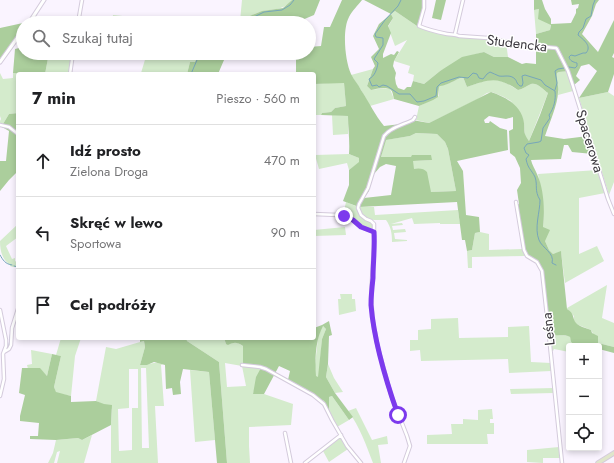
<!DOCTYPE html>
<html lang="pl">
<meta charset="utf-8">
<style>
:root{--surface:#fff;--page:#f2f2f2;--text:#202124;--muted:#757577;--line:#e0e0e0}
body{margin:0;font-family:Jost,sans-serif;background:var(--page);color:var(--text)}
.controls{position:absolute;right:12px;bottom:12px;display:grid;overflow:hidden;border-radius:4px;box-shadow:0 2px 6px #0003}
.controls button{width:36px;height:36px;display:grid;place-items:center;padding:0;border:0;border-bottom:1px solid var(--line);background:var(--surface);color:var(--text);font:20px sans-serif}
.stop{position:absolute;width:12px;height:12px;margin:-9px;border:3px solid #7c3aed;border-radius:50%;background:#fff}
.stop.end{background:#7c3aed;border-color:#fff;box-shadow:0 1px 4px #0008}
.list{margin:0;padding:0;list-style:none}
h2{display:flex;justify-content:space-between;align-items:center;height:52px;margin:0;padding:0 16px;font-size:17px}
h2 small{font-size:13px;font-weight:400;color:var(--muted)}
.list li{display:grid;grid-template-columns:26px 1fr auto;gap:12px;align-items:center;box-sizing:border-box;height:72px;padding:0 16px;border-top:1px solid var(--line)}
.list b{display:block;font-size:15px;white-space:nowrap}
.list p{margin:0;font-size:13px;white-space:nowrap;color:var(--muted)}
.list em{font-size:13px;font-style:normal;color:var(--muted)}
.icon{flex:none;width:22px;height:22px;fill:none;stroke:currentColor;stroke-width:2;stroke-linecap:round;stroke-linejoin:round}
.map{position:relative;flex:none;width:614px;height:463px;overflow:hidden}
.search{position:absolute;background:var(--surface);box-shadow:0 2px 6px #0003;left:16px;top:16px;width:300px;height:44px;display:flex;align-items:center;gap:10px;box-sizing:border-box;padding:0 14px;border-radius:22px;color:var(--muted);font-size:15px}
.panel{position:absolute;background:var(--surface);box-shadow:0 2px 6px #0003;left:16px;top:72px;width:300px;height:268px;border-radius:4px}
.map>svg:first-child{display:block}
</style>
<div class="map">
<svg width="614" height="463" viewBox="0 0 614 463">
<rect width="100%" height="100%" fill="#faf4ff"/>
<path fill="#d4ebcc" fill-rule="evenodd" d="M242,0H292C281,12 273,8 260,12C253,14 247,18 240,21Z
M539,9L551,24L550,30L536,34L534,10Z
M395,11L420,28L450,36L454,35L459,37L488,39L506,42L508,57H494L484,52L473,55L440,71L424,84L413,81L414,75L408,73L410,66L394,61L407,40L395,46L388,27L393,18L391,14Z
M113,15L142,18L141,23H112Z
M49,53H72L69,74H45Z
M147,53H199L195,62H190L187,74L141,73Z
M373,69L367,86L371,90C378,89 384,87 390,89L394,99L370,106L361,90L351,75Z
M567,71L573,91L558,95C559,88 556,80 557,73L559,72Z
M0,73L3,79L13,78V73L22,74H18V113L9,114L3,124L0,123V121L1,119L0,116Z
M463,77L467,87C492,78 496,76 518,90C523,89 526,86 531,84C537,82 544,90 548,93L529,141L525,136L524,123L511,101L504,97L492,92L487,93L476,100L429,123L416,120L419,106L439,96V87L440,85C449,85 454,80 463,77Z
M344,82L346,106L335,108L331,112L322,113L321,115H314V84Z
M608,92L614,96V182L609,195L579,98Z
M332,115L348,116V134L333,135Z
M416,133L437,134L445,142L448,149L456,191L431,192L413,169L412,161L432,160L411,157H381L385,140L410,136Z
M349,154L359,158V163L349,170L347,163L319,169L315,155Z
M598,170L605,193L579,198V254L597,246L604,261L565,283L561,252L553,254L549,250L545,241L543,227L544,215L542,196L538,174Z
M346,202L358,207C359,224 372,214 374,229L372,230L363,227L350,217L343,215Z
M359,207H374L375,215L458,210L460,224H440V223L414,224L412,218L391,224L402,223L403,225L392,226L393,230L405,229L406,232L394,233L395,239L407,240V241L392,242C392,233 391,227 386,220C373,220 363,222 359,207Z
M18,224V237L6,246L12,259L15,258V261L18,263V266H17L16,267L18,268V279L16,267H13L10,266V265C2,259 0,251 0,241Z
M345,227L346,235L314,236V230Z
M480,232L489,234V250L522,249L525,256L472,257V268H468L467,251L472,250L475,233Z
M607,285L602,318L614,323V347L598,343L591,330L576,324L574,321V316L567,309V308Z
M340,294H352V299H355L356,311L339,315L338,299H341Z
M458,318L459,338L508,337V327L529,326L531,362L551,363V371L509,373L508,359L421,361L420,350L410,351V340H418V330L431,329V319Z
M322,325L326,329L322,339L319,377H316L315,365L318,338Z
M550,335C554,335 569,335 570,337C572,339 572,342 573,344L584,346H569V352L554,349L553,351H551Z
M61,338H81L75,356L71,396L56,393L54,387L61,356L56,355Z
M186,338H224L226,344C230,343 234,342 238,343C245,346 256,360 262,366L253,394H264L293,404L291,425L249,427V446L250,463H227L219,362L187,341ZM225,363L242,366L246,386L227,387Z
M144,341L145,347L140,365C151,365 152,361 163,364L161,365L164,406H155L158,463H111V425L112,409L96,401L106,347L116,349L140,342ZM141,368H146L149,448H142ZM129,369H138V408H132V450L119,451L118,409L129,408Z
M31,350L52,354L47,376L40,369H28L27,365L32,364Z
M328,364L334,378L343,392L335,393L326,377Z
M190,370L209,372L215,440L195,442Z
M554,388V393L511,394L510,389Z
M332,396L349,420L337,427L329,411V397Z
M356,408L372,440L387,436L388,444L378,445L381,463H373C366,445 360,427 348,411Z
M492,409L493,419H490V423H494V434H487L488,444H427V435L452,434L451,424H463V419L478,420V410Z
M92,435L84,463H57L60,451L57,452L54,463H48L53,453L56,440L78,438L82,440Z
M340,437L348,449L329,462L323,451Z
M559,447L560,458H543V463L527,462V450Z"/>
<path fill="#abce9c" fill-rule="evenodd" d="M292,0H320L314,15L295,23H215L221,20H228L240,21L252,15L262,11L283,8Z
M342,0H362C358,5 352,11 349,17C342,30 345,61 351,74C354,80 358,84 361,90C369,102 375,115 384,126L401,124L412,120L429,123L491,92C506,97 522,106 524,123C525,132 523,133 529,141L540,115L548,93C544,90 537,82 531,84C526,86 523,89 518,90C497,76 490,79 467,87L463,77C454,80 449,85 440,86L439,87L438,97L433,100L419,106L394,99C393,96 393,92 391,90C386,86 376,89 371,90L367,86L373,69L375,66L371,57L379,49L373,36L379,24L391,14L364,0H423V7L417,26L395,11L391,14L393,18L388,26L391,33L383,54V58L391,54L394,55L397,51L399,52L394,61L393,66L396,73L395,78L396,84L398,88L404,90L407,87H411L413,81L424,84L440,71L462,57L484,52L494,57H508L522,64L526,63L536,64V47L557,49L566,68L567,66L558,47L536,44V34L550,30L551,25L538,19L539,9L534,10V0H542L545,9L551,19V24L571,23L576,13V9L578,8L579,4L572,5L571,0H599L596,4L592,16L582,34L598,52L614,20V53L612,57L614,58V74L608,92L579,98L597,71L589,64L581,66L576,76L580,80L574,85L569,71L559,72L557,73C556,79 559,86 558,92C558,104 549,124 545,136L564,139L588,136L593,154L572,152L568,145H564L561,159L531,160C532,165 535,169 537,174C544,189 545,211 543,227L550,230L545,241L549,250L553,254L561,251L567,309C575,314 572,318 576,323C578,326 586,328 591,330L592,333L598,336V343L614,347V353L599,349V346C593,346 577,347 572,343C570,341 571,339 570,337C565,334 556,336 550,335L542,270L537,261L528,256L525,250L517,205L519,204L517,190L521,183L520,168L515,157L510,153L509,131L513,129V117L506,119L489,116L484,120L485,123H489L490,121L500,128L507,130L508,150L457,161L463,171L466,215L479,217L480,232L475,233L472,250L467,251L465,240H462L457,202L359,207L343,201L349,185V170L359,162V158L349,154C350,141 348,129 348,116L321,115L322,113L331,112L335,108L346,106L344,83L314,84V74H296V53H309V47L321,46L324,27H330ZM416,133L437,134L445,142L448,149L456,191L431,192L427,172C424,168 418,168 414,169L413,161L432,160L431,155H412L411,157H381L386,140L410,136ZM386,164L396,166L391,195L364,198L369,191L371,179L374,174L380,167Z
M436,0H446L441,20L432,18Z
M23,23V28L0,59V28L23,23H27Z
M23,47V53H49L45,74H22L13,73L15,49Z
M199,53H227L218,74H187L190,62H195Z
M18,113L17,152L18,171L9,180L0,191V161H6L9,131L2,127L3,124L9,114Z
M329,321L332,335L329,336L328,364L326,377L335,393L353,417L349,420L332,396L329,397V411L324,401L288,380L290,371L279,366L264,394H253L256,377L262,366L243,364V346C237,342 234,342 228,345L226,344L224,338H314V328L322,325ZM323,326L326,329L322,339L318,377L316,376C315,360 315,341 323,326Z
M140,338H186L187,341L219,362L227,463H217L209,372L183,369L180,382L181,394L173,395L172,388L166,389L165,365L154,362L147,365H140L145,347L144,341L140,342Z
M52,354L61,356L54,387L56,392L71,396V402L96,401L104,404L112,405L111,425L82,440L78,438L56,440L30,439V436H38L39,423L20,421V416L25,395L19,393L22,368H40L47,376Z"/>
<g fill="none" stroke-linecap="round" stroke-linejoin="round">
<path stroke="#76a6ba" stroke-width="1" d="M401,0L398,6L385,20L375,34L376,37L383,38V45L374,59L378,63C377,69 375,76 369,79L372,86L377,85L379,87L383,85L387,86L399,94H410L417,102L424,101L436,96L437,87L441,83L459,77L468,78L473,73L477,74L479,78L483,79L487,74L490,72C493,73 496,75 499,76C504,77 510,74 515,79C517,81 516,83 520,86H522L523,83L522,76L525,75L541,80L545,85L555,91C556,100 554,108 549,115L550,118L543,128L541,141L539,142L527,144L524,148L526,153L529,155L526,159C528,169 531,169 535,177C538,186 534,190 540,200C540,212 534,228 539,240C542,248 555,253 552,263L556,265
M221,23H228
M238,23H242L264,12L282,10L290,5L294,0
M569,67L575,68L577,66V63C573,62 570,61 569,57L571,55L575,56L583,53H586C592,46 584,40 578,35L579,32L583,28L586,19L591,16L593,5L595,0
M191,74L200,53
M555,90L557,83L555,71L558,69L564,68
M0,255C3,260 5,264 12,265
M14,266L18,267
M17,267L18,273
M17,308L18,302
M11,327L15,315
M9,346L11,330"/>
<defs>
<path id="minor" d="M424,0V8L419,26C428,30 437,32 447,34C452,35 455,34 459,36L488,38L524,45L556,48L557,49L568,71L573,86L608,199L614,214
M78,23L82,0
M455,34L463,0
M70,74L73,53
M0,125L9,127L18,134
M516,202L524,250L527,256L537,262L542,271L547,316L562,463
M314,214L338,215L344,216L353,220L361,227L374,232
M0,310L6,340V346L3,354L4,379L0,396
M4,352L9,349L11,345L12,328L18,309
M242,365L260,367L266,369L313,395L324,404L332,420L347,446L361,463
M285,433L291,463
M305,463L341,435
M404,463L410,446L407,436L391,395L378,348L373,322L371,298L374,244V224L371,221L366,219L361,215L358,208L359,204L368,188L384,136C391,127 403,125 413,120L415,117"/>
<path id="tertiary" d="M29,23L44,0
M0,62L23,30"/>
<path id="secondary" d="M598,463L614,453"/>
</defs>
<use href="#minor" stroke="#d4cbdc" stroke-width="4.5"/>
<use href="#tertiary" stroke="#d4cbdc" stroke-width="5"/>
<use href="#secondary" stroke="#d4cbdc" stroke-width="5.5"/>
<use href="#minor" stroke="#fff" stroke-width="2.5"/>
<use href="#tertiary" stroke="#fff" stroke-width="3"/>
<use href="#secondary" stroke="#e0e6cb" stroke-width="3.5"/>
</g>
<g fill="none" stroke-linecap="round" stroke-linejoin="round">
<path stroke="#7c3aed" stroke-width="5" d="M344,216L353,220L361,227L374,232C375,248 373,263 373,278C372,287 371,296 371,305C374,341 386,381 398,415"/>
</g>
<g text-anchor="middle" stroke-width="3" stroke-linejoin="round" paint-order="stroke">
<g font-size="14" fill="#3c393f" stroke="#fff">
<text transform="translate(517 43) rotate(7)" y="5">Studencka</text>
<text transform="translate(590 141) rotate(73)" y="5">Spacerowa</text>
<text transform="translate(548 329) rotate(-96)" y="5">Leśna</text>
</g>
</g>
</svg>
<div class="controls">
<button>+</button>
<button>−</button>
<button><svg class="icon" aria-label="locate" viewBox="0 0 24 24"><circle cx="12" cy="12" r="6"/><path d="M12 2v4M12 18v4M2 12h4M18 12h4"/></svg></button>
</div>
<div class="stop" style="left:398px;top:415px"></div>
<div class="stop end" style="left:344px;top:216px"></div>
<div class="search"><svg class="icon" aria-label="search" viewBox="0 0 24 24"><circle cx="10" cy="10" r="6"/><path d="M15 15l6 6"/></svg>Szukaj tutaj</div>
<section class="panel">
<h2>7 min<small>Pieszo · 560 m</small></h2>
<ul class="list">
<li><svg class="icon" aria-label="ahead" viewBox="0 0 24 24"><path d="M12 20V5M6 11l6-6 6 6"/></svg><div><b>Idź prosto</b><p>Zielona Droga</p></div><em>470 m</em></li>
<li><svg class="icon" aria-label="left" viewBox="0 0 24 24"><path d="M17 20v-9H6M10 6l-5 5 5 5"/></svg><div><b>Skręć w lewo</b><p>Sportowa</p></div><em>90 m</em></li>
<li><svg class="icon" aria-label="arrive" viewBox="0 0 24 24"><path d="M6 21V4h12l-3 4 3 4H6"/></svg><div><b>Cel podróży</b></div></li>
</ul>
</section>
</div>
